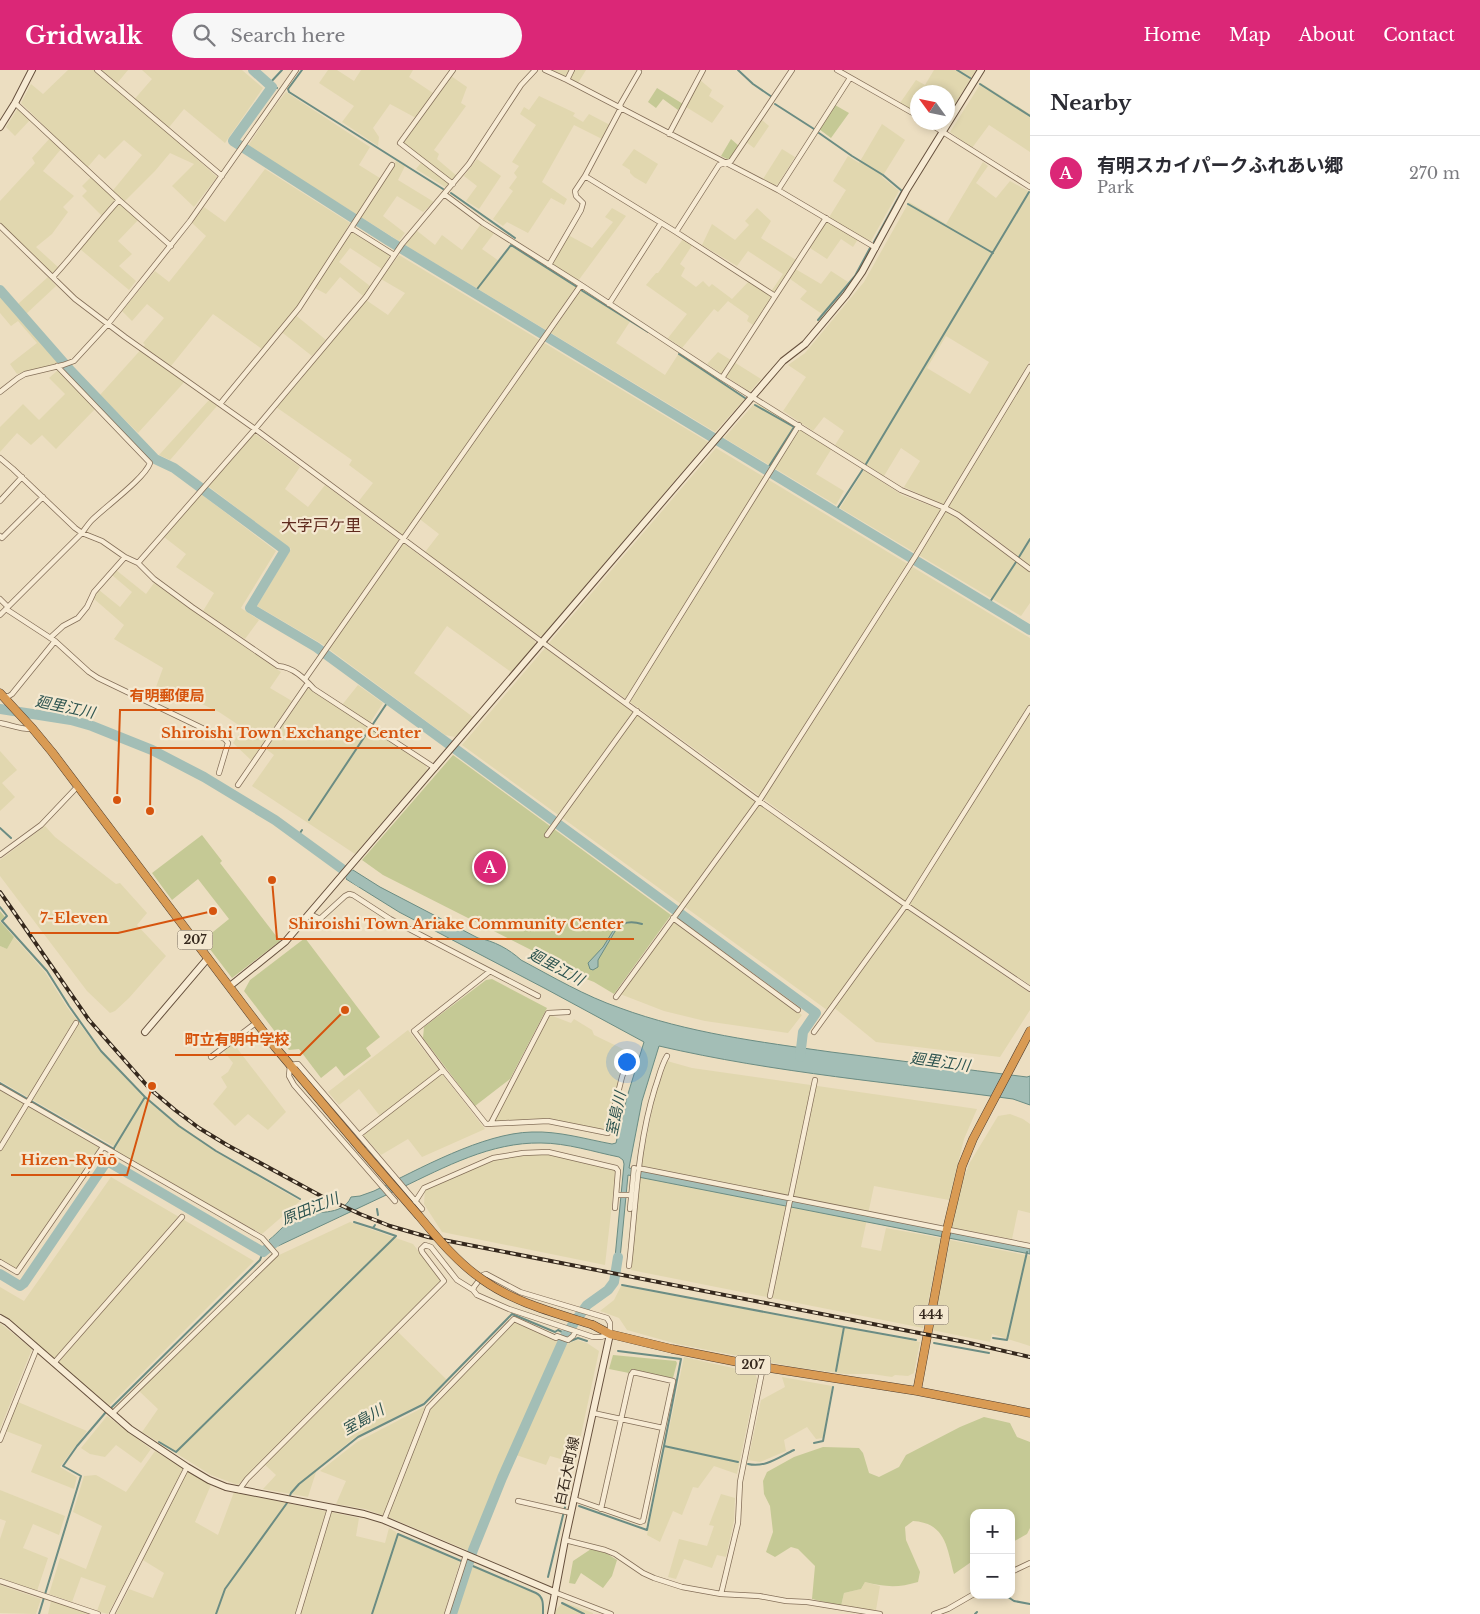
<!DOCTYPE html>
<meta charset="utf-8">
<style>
:root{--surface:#fff;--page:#f7f7f7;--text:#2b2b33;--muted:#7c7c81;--line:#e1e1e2;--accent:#db2777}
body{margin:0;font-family:"Libre Baskerville","Noto Sans JP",serif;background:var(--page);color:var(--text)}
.controls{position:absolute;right:15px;bottom:15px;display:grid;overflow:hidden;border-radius:10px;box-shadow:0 2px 8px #0003}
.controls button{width:45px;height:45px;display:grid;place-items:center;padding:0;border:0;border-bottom:1px solid var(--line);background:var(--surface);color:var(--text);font:25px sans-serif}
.compass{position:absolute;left:910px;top:15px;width:45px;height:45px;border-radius:50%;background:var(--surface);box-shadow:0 2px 8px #0003;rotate:303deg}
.you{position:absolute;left:626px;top:991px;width:18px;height:18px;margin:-12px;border:4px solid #fff;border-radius:50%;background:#1a73e8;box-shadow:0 0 0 8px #1a73e833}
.badge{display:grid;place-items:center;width:32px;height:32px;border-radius:50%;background:var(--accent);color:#fff;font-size:16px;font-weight:700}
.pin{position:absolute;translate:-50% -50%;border:2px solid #fff;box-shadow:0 1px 5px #0006}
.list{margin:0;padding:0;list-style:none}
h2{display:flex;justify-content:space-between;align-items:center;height:65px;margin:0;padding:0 20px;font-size:21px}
h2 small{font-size:16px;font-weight:400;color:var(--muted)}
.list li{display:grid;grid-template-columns:32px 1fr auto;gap:15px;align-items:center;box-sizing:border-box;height:75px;padding:0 20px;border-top:1px solid var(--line)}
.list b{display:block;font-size:19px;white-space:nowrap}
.list p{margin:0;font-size:16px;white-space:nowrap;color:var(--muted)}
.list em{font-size:16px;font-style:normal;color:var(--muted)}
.icon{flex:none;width:28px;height:28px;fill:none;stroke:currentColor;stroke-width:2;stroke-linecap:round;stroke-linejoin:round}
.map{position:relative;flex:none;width:1030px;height:1544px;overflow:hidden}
header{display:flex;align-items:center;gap:30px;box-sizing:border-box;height:70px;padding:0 25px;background:var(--accent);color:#fff}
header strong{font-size:24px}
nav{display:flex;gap:28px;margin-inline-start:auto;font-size:18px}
.search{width:350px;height:45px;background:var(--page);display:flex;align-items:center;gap:12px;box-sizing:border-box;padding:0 18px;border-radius:28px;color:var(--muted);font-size:19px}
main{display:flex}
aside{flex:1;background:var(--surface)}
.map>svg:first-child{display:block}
</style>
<header>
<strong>Gridwalk</strong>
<div class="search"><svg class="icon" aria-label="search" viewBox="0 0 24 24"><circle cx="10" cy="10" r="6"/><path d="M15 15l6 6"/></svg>Search here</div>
<nav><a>Home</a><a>Map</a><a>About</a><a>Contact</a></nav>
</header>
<main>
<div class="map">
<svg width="1030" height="1544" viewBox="0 0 1030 1544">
<rect width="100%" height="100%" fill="#ecdec1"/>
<path fill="#e1d7af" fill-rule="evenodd" d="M68,0H128L114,17L132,32L152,9L142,0H242L263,18L225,73L184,39L166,61L217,107L194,137L172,116L194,94L170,83L155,101L124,132L140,148L118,171L132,184L119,196L136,211L129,220L80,179L104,148L82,126L87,121L82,116L91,107L110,124L142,85L124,70L105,89L99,84L87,98L21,33L31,14L43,24Z
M328,0H337L354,11L361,0H413L409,7L436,25L451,6L467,17L461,33L466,36L434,80L439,84L437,89L457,106L445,117L416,99L424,89L401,71L416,48L390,34L373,58L379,67L378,76L342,52L354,36L319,13Z
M552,0H586L578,13Z
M934,0H976L948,45V22H927L924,20L922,22H918L917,29L910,39L900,33L916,10L925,15Z
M700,10L712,20L709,26L724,36L712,53L686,37Z
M981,13L1030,44V82L989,55L972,78L950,62Z
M286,22L370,77L359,95L383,110L396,91L405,96L398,110L434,132L423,142L397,126L383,146L405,163L399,171L248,76L271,41Z
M539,26L575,43L573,46L583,52L589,44L610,55L602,69L574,55L542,112L567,129L564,135L551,128L528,163L507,152L503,156L493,149L513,121L509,118L517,107L514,103L519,96L512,92L536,55L520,44L524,37L529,40Z
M18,38L30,50L15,66L6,57Z
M762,50L769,56L754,78L746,72Z
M882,54L905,70L882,107L899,121L871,171L860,166L853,177L841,169L827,189L810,178L846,120L833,111L848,86L859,93Z
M50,68L61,79L43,101L74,126L63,137L68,142L52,164L36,177L59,198L51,204L0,154V131L35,93L32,88Z
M634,79L658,94L646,114L634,107L630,103V100L622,95Z
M782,79L795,87L778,114L774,116L763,109Z
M477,89L501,106L479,139L466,131L477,116L464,106Z
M983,92L988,96L976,113L996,128L1010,111L1030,122V291L1019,310L1023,312L1030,301V496L975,453L948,436L1003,344L999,342L943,435L904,417L920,391L901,378L884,406L835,375L844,361L824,347L813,361L783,341L806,307L788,295L805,283L864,212L909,132L946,154ZM946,266L989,292L970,324L927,298Z
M265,99L350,153L347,158L390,185L382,199L350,178L339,192L370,216L363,226L340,207L326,224L311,216L293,243L326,270L312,286L279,260L262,279L213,244L171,296L188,308L138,363L100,325L145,275L143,273L164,248L147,234L132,251L122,241L155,201L169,212L206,166L192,153L204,137L225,152Z
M612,138L626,146L578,211L552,194L568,165L592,178L613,152L605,147Z
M757,138L771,151L761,168L796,190L792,197L821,214L831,201L848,212L822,244L800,229L807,221L786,206L753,255L747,251L749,246L728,231L718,242L714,239L682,278L668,268L687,244L646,215L656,203H658L683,169L693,174L680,194L685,198L681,206L696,217L703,211L709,217L712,214L732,229L750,210L770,223L783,204L748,181L737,196L702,175L712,154L735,170L749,155L745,151Z
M481,154L495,162L482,179L499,191L512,175L578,216L546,260L405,175L416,160L435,175L442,165L462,180Z
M399,185L708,372L543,565L538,567L425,482L439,464L417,447L402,465L358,432L373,413L349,395L352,390L276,337L366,230L388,245L405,223L381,209Z
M48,207L56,216L26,244L67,291L17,304L10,294L37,273L18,251L11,256L0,243V217L18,234Z
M582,218L631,250L616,273L665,305L679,283L746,328L715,362L551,263Z
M718,282L761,309L750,322L707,294Z
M58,300L95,339L56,379L42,365L31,375L17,363L0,382V357L23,334L39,350L65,324L49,308Z
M209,330L217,336L170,390L159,385Z
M754,334H760L832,378L816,404L844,421L836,435L724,368Z
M254,363L300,397L285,419L308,437L325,415L535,571V575L511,602L447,556L414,603L473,647L455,667L445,665L322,574L257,536L291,479L208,416Z
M716,378L1030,568V915L904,831L549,573Z
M864,400L902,425L945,441L966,454L1030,502V533L1021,546L840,438Z
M201,424L276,481L241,538L259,550L245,569L203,541L214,523L176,497L186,484L164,467Z
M116,500L146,524L154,513L281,602L270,618L292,631L252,691L233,673L243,658L219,642L176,622L156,617L163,598L114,569L124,555L93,528L99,520L120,537L132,522L112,505Z
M545,578L902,836L1030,923V940L1000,987L876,972L832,936L827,940L462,675Z
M358,615L383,633L370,653L342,635Z
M308,618L426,695L427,700L355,784L252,716L274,685L266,679Z
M0,681L17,700L2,713L15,727L0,741Z
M45,756L55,767L116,814L120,813L147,843L137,855L166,886L129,928L115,941L110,943L87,921L0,806V790Z
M673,851L802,945L788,963L705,951L664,941L620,924Z
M14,867L45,902L67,937L100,981L143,1027L178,1056L216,1082L300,1131L262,1164L116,1082L115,1077L0,1011V876L7,879Z
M550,945L571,953L574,949L592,960L594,965L629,982L621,1007L607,1061L548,1050L494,1052Z
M408,960L485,1059L422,1087L408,1069L381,1085L363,1065L383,1050L359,1019L339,1035L328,1022Z
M233,973L286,1042L268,1060L248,1044L235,1056L213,1034L227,1017L221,1007L228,1002L233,993L223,980Z
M667,991L692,998L977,1039L964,1069L949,1130L874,1116L861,1177L881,1181L886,1158L941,1168L923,1258L631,1200L641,1096L654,1030Z
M0,1019L101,1078L17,1200L0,1190Z
M1010,1044L1023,1049L1030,1054V1143L1018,1140L1012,1169L952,1158L961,1115L969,1094L998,1046Z
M548,1084L616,1099L605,1195L442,1162L424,1134L425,1119L493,1090L523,1085Z
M111,1107L254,1191L109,1336L10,1250L0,1243V1217L24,1231Z
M350,1152L413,1174L444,1214L397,1261L447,1310L423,1333L354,1368L317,1399L308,1427L263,1419L276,1405L261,1391L238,1415L211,1405L142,1362L158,1339L139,1321L277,1186Z
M950,1170L1030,1186V1276L992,1264L990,1272L932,1260Z
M621,1216L920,1272L914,1303L908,1306L895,1305L892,1307L872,1304H845L794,1297L677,1274L627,1260L619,1248L600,1241L614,1230Z
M514,1252L558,1271L499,1406L469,1481L393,1449L365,1439L336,1434L346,1411L320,1401L357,1372L424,1337L429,1339Z
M0,1253L32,1279L0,1359Z
M577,1270L587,1273L599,1281L575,1393L550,1386L546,1395L516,1385L567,1274Z
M684,1287L755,1303L757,1309L737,1404L714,1396L698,1418L693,1417L682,1445L673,1441L660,1472L647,1465Z
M782,1307L832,1316L823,1368L816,1369L807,1357L784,1370L786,1381L760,1392L748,1390L761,1330L785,1317Z
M18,1332L87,1361L60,1397L77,1407L74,1419L31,1402L42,1375L6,1361Z
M107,1346L151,1379L141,1393L116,1375L105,1387L90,1384L81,1378Z
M155,1381L211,1415L195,1452L218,1465L234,1422L359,1448L356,1466L385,1473L389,1458L396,1462L397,1464L460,1492L444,1544H116L129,1519L153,1528L164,1503L138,1487L108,1544L97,1541L106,1516L81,1507L72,1532L49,1524L60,1488L86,1499L102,1456L73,1442L84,1406L96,1405L126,1422Z
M0,1420L65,1446L59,1465L33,1454L23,1478L48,1488L37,1521L0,1508V1469L6,1451L0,1449Z
M721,1424L735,1428L734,1451L726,1487L717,1485L712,1498L684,1489L676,1509L668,1507L679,1469L707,1476L714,1456L709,1455Z
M472,1496L541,1526L542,1544H456Z
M865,1512L880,1516L876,1540L884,1544H868L867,1539L841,1536L844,1523L861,1519Z
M0,1515L41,1529L36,1544L0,1543Z
M51,1531L90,1544H48Z
M563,1532L593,1543V1544H555L556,1540Z"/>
<path fill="#c5c995" d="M657,18L683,34L678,40L663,29L656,38L648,32Z
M835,35L849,43L831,68L819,59Z
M731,69L739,76L729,90L721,86Z
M453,685L671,845L614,924L594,912L571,903L543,886L383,805L362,790Z
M202,765L222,791L220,793L280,871L232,908L203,870L229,849L198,809L172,830L152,803Z
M0,841L5,847L0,851L14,867L7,879L0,876Z
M305,868L380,967L366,978L371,986L344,1006L336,996L321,1008L299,979L289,980L244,921L250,910Z
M492,909L547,938L510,1009L475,1036L423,968L424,957L486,910Z
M613,1285L676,1291L677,1293L673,1308L630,1300L629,1303L609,1299Z
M984,1347L1010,1353L1017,1367L1030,1372V1458L1027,1464L1011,1473V1443H974V1490L954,1504C947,1478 946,1453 913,1451L905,1457L906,1470L920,1502L918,1512C898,1518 885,1517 865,1512L861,1519L844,1523L841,1536L812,1529L815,1496L798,1479L791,1477L775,1487L766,1482L773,1462L770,1436L764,1424L763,1411L767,1402L794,1387L823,1377L859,1378L863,1383L869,1403L879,1407L899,1397L906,1385L960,1357Z
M591,1479L606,1483L617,1490L612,1506L603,1518L581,1503L575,1514L569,1513L573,1491Z"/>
<path fill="#a3beb6" stroke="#6b8c83" d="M353,800L380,817L478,868C494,871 509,879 521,890C553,907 585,926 620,938C688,963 760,972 831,982C896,990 961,999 1027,1007L1030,1006V1035L1013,1029C896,1013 775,1003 659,976L642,1031L629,1098L1030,1178V1184L628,1105L619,1199L614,1198L624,1094L623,1090L619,1087C594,1082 567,1073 541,1073C491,1072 445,1097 401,1118C360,1137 319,1157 278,1176L269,1170C278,1163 287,1151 297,1147C314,1139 342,1148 351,1127L360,1126L374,1121C419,1099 483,1063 532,1062C559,1061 585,1069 612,1074L616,1073L627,1027L644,972L546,919L399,842L346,809Z
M616,856L617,858L598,890V897L593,900L590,899L588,893L603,877Z"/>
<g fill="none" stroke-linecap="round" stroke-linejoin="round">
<path stroke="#6b8c83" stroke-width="2" d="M302,0L288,19L289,22L443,119
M738,0L753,14L772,27
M957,0L970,8
M269,14L282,0
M980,14L1030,46
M272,17L277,18
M775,34L814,59
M819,63L852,86L883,105L902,121L874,172
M451,123L515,168
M908,134L993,183
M581,220L648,262
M474,223L511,175L577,217
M818,250L855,206L870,178
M679,284L745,328
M755,335L794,357L766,401
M866,394L1029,122
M835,442L863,399
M1019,487L1030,469
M988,535L1016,492
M309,750L389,630
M0,758L11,768
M298,766L302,760
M0,837L7,846L2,851L47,901L69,936L101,981L145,1027L179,1056L216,1081L300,1129
M616,858C624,851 633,851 642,854
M0,1013L114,1079L107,1091
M114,1078L145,1027
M377,1139L378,1145
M354,1152L373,1158
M622,1215L844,1257
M993,1268L1007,1270L1027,1182
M568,1272L578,1268L587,1271
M934,1273L989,1283
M618,1281L681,1289L664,1376
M836,1301L844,1257L916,1270
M110,1339L260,1190L263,1182
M159,1372L176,1382L396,1166L373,1158L375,1155
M814,1373L823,1371L833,1317
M748,1394C765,1398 779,1387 794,1380
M579,1436L647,1460L664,1376L738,1392
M548,1507L566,1433
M1005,1525L1014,1531L1030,1534
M562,1533L584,1544
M39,1544L81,1406L63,1396L77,1376L106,1342
M216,1544L225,1519L287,1433L291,1423L299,1414L358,1367L424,1334L512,1244L555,1262L558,1260L566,1264
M372,1544L398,1464L536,1523C544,1527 543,1535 543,1544
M975,1544L977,1542"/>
<path stroke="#a3beb6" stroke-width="10" d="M253,0L272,17L233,71L389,171L1030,560
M0,220L70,300L155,389L174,398L285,480L250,538L316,577L816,943L803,962L800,987
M0,639L71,650L92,656L152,680L204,707L275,750L360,812
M0,1204L20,1216L24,1213L107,1091L263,1182L284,1165
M452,1544L473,1480L502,1408L566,1264L587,1235L608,1220L614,1212L618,1187"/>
<defs>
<path id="street" d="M97,0L222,106
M545,0L567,10L778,120L876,178
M837,0L918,46
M567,10L572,0
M15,33L119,130L171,176
M927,52L1030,117
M669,64L703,0
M585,106L676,162L775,226
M453,114L400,73L453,0
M778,120L850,8
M444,124L483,153L581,215L722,308L901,420L945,438L958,445L1030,499
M0,156L75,229L125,267L255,359L542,572L759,731L906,835L1030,919
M351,158L394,185
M676,162L719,95L731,91L792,0
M549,195L581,140L583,133L576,126L575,121L585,106L621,38L620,35L639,2
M53,207C76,182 96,155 119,130
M609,234L661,153
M722,308L826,148
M0,322L18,308L25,304L63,295L74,291L108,254L190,151L296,0
M220,334L299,238L392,95
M0,388L13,399L75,458L82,463L102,471L125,487L138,493L154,509L192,537L278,596C293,597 304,608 314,619L435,698
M0,431L22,407
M0,466L2,468L43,427
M138,493L255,359L366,227L402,174L469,94L521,15L535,0
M0,529L8,537
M6,539L55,571L89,602L98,608L225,669L228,673L219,703
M0,545L82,463C85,459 88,454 92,450C105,437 145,408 150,393L57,296
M50,568L63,556L78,548L87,537L94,522L125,487
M305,609L581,215
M3,627L9,626L12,624L55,571
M626,633L799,355
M0,653C11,655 22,660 33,659
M238,715L308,613
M547,765L637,641
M0,785L41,755L78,716
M310,844L318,848H321L345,826L349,824L353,825L390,849L538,926
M673,848L798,940
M616,927L759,731L915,487L1030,297
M814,962L906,835L1030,638
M211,987L257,952
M443,1000L414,961L489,902
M0,1017L262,1168L276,1184L112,1344
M491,1053L548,943L568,942
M359,1065L422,1139
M0,1078L76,953
M638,1098L1030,1176
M616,1125H631
M395,1131L294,1015L289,1006L290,995L298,994L359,1065L443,1000L486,1054L548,1051L608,1063L622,1007L629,987
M415,1132L424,1118L493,1088L523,1083L548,1082L616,1098L618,1101L615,1138
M630,1139L634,1098
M0,1192L17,1202L103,1077
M629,1196C636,1136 637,1076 655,1018C659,1007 661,996 667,986
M770,1226L815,1010
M54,1293L182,1147
M593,1343L663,1358
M0,1370L37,1278
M239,1420L247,1409L444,1211L422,1182L421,1179L425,1175L431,1177L457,1210L473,1220L477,1225L509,1239L593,1267H601L610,1264V1253L607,1248L520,1222L486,1204L483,1205L474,1217L473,1220
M574,1429L640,1452L643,1451L673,1311L633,1302L631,1305L601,1439
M518,1431L571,1443
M384,1450L428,1338L514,1249L556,1268L557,1266L568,1270L573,1266L575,1262
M565,1470L605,1480L615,1484L643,1503L654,1508L682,1517L721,1524L759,1526L786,1531L807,1532L880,1544
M1011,1502L1030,1493
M0,1511L98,1544
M554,1522L611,1544
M721,1524L738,1453L740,1412L763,1297
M112,1544L187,1397
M298,1544L330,1438
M447,1544L466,1485
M934,1544L948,1539L974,1524"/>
<path id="secondary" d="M0,57L15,33L32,0
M230,916L285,872L752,327L783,291L805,274L846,225L862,202L906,121L981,0
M145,962L208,888
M0,1248L7,1252L130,1359L187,1397L209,1410L226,1417L364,1444L384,1450L554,1522
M551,1544L565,1470L610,1264"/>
<path id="highway" d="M0,623L33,659L52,682L275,977L361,1079
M593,1255L610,1264L672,1279L763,1297L917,1321L1030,1343
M917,1321L947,1159L962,1096L973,1069L1030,961"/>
</defs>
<use href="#street" stroke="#846f59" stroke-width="6"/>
<use href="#secondary" stroke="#66503d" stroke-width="8"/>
<use href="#highway" stroke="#523e2e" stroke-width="9"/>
<use href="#street" stroke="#f7ebd4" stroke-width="4.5"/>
<use href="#secondary" stroke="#f7ebd4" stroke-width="6"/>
<use href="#highway" stroke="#d99b54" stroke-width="8"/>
<defs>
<path id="rail" d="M0,822L89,950L150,1019L175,1040L199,1058L227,1075L321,1126L360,1144L390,1156L428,1167L965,1272L1030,1287"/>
</defs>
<use href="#rail" stroke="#35281d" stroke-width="4"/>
<use href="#rail" stroke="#f4e8d0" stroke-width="2" stroke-dasharray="5.5" stroke-linecap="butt"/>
<defs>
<path id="highway-bridge" d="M361,1079C380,1101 399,1123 419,1146C438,1169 458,1193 483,1210C515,1233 556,1243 593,1255"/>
</defs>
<use href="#highway-bridge" stroke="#523e2e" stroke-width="9" stroke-linecap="butt"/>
<use href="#highway-bridge" stroke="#d99b54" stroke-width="8"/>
</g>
<g text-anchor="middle" stroke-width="4.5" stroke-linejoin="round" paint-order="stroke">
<g fill="#f4e8d0" stroke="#6e6253" stroke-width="1">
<rect x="177.5" y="860.5" width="35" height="19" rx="4"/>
<rect x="913.5" y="1235.5" width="35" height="19" rx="4"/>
<rect x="735.5" y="1285.5" width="35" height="19" rx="4"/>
</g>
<g font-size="12" font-weight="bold" fill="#35281d">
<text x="195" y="874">207</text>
<text x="931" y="1249">444</text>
<text x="753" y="1299">207</text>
</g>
<g font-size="14" fill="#35281d" stroke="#f4e8d0">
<text transform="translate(567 1401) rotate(-78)" y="5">白石大町線</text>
</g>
<g font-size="15" font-style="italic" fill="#2d5450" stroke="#f4e8d0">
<text transform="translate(65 637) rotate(12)" y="5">廻里江川</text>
<text transform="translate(556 897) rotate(28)" y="5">廻里江川</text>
<text transform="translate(940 992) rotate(8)" y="5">廻里江川</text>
<text transform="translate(616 1044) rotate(-78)" y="5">室島川</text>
<text transform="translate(310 1139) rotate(-22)" y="5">原田江川</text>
<text transform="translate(363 1350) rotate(-30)" y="5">室島川</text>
</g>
<g font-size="16" fill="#5f2a1e" stroke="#f4e8d0">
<text x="321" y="461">大字戸ケ里</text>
</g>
</g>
<path fill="none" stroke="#d6540e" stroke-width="2" d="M117 730L120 640H215M150 741L151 678H431M213 841L118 863H30M272 810L277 869H634M345 940L300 985H175M152 1016L127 1105H11"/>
<g fill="#d6540e" stroke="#f4e8d0" stroke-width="2">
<circle cx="117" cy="730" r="5"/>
<circle cx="150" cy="741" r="5"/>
<circle cx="213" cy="841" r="5"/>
<circle cx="272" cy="810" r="5"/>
<circle cx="345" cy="940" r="5"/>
<circle cx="152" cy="1016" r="5"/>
</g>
<g font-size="15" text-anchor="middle" font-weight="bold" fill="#d6540e" stroke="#f4e8d0" stroke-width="4.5" stroke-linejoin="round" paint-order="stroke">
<text x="167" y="631">有明郵便局</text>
<text x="291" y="668">Shiroishi Town Exchange Center</text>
<text x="74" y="853">7-Eleven</text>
<text x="456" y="859">Shiroishi Town Ariake Community Center</text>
<text x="237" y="975">町立有明中学校</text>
<text x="69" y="1095">Hizen-Ryūō</text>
</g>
</svg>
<div class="controls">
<button>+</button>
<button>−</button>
</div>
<svg class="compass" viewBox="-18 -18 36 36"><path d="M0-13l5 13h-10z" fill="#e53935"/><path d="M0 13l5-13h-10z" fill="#7c7c81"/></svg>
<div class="you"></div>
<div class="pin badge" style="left:490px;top:797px">A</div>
</div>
<aside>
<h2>Nearby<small></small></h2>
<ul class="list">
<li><span class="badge">A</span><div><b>有明スカイパークふれあい郷</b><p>Park</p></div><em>270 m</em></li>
</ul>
</aside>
</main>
